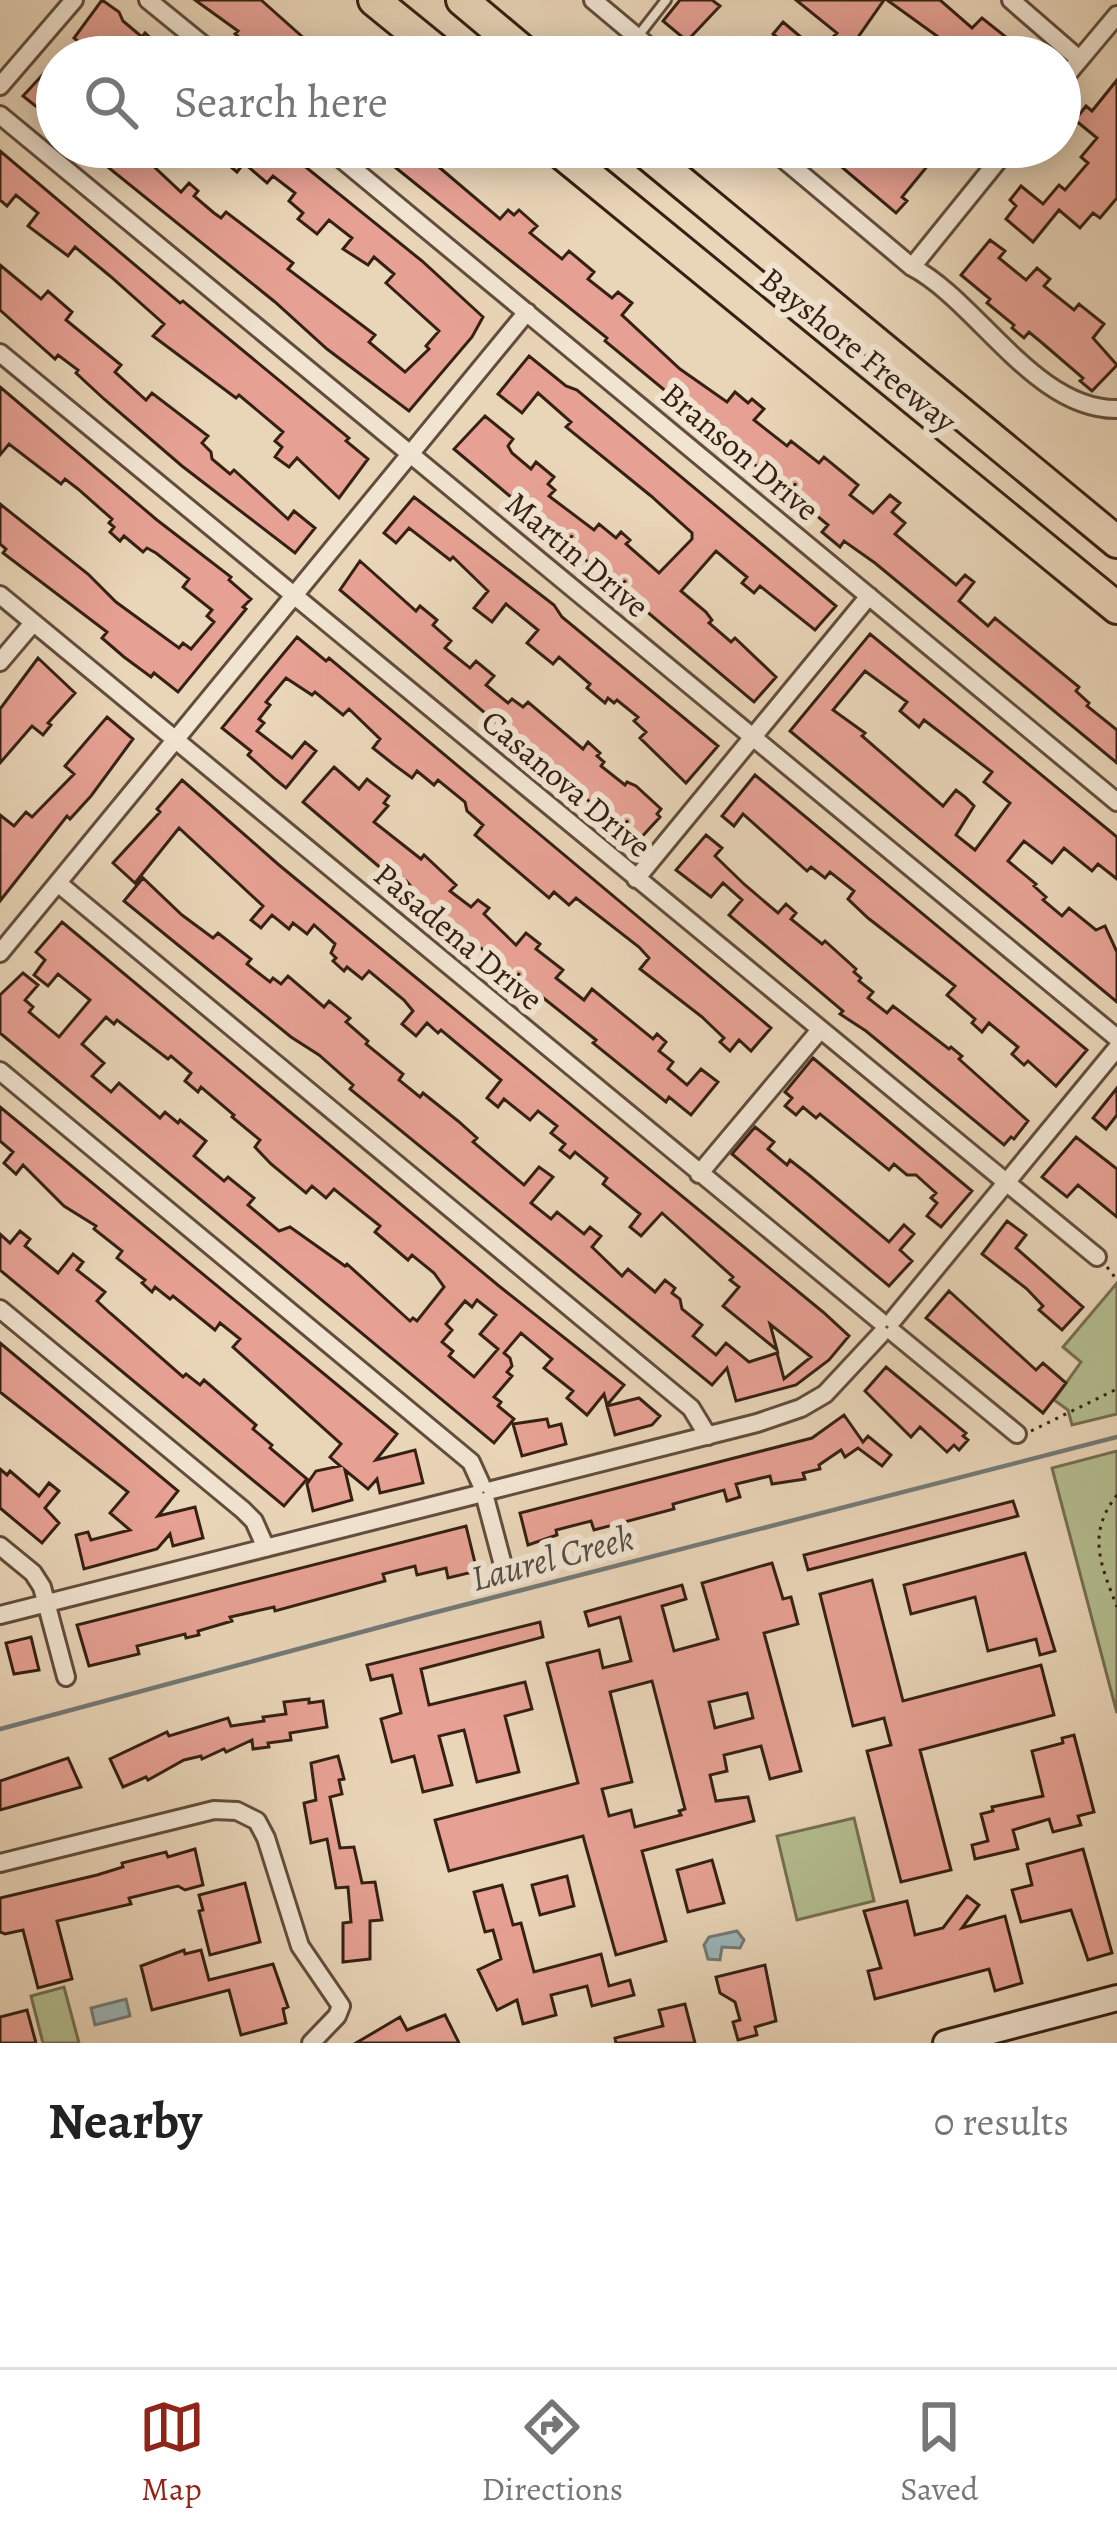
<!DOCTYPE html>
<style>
:root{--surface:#fff;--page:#f6f6f6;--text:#222;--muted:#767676;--line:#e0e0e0;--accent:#8f2418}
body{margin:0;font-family:Alegreya,serif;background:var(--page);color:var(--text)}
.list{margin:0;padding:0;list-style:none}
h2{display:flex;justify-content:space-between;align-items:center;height:156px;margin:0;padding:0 48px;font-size:51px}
h2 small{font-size:39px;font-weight:400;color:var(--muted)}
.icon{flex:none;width:66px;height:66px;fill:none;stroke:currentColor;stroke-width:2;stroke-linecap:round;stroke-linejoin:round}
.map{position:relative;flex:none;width:1117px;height:2043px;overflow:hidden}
.search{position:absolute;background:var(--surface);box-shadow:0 6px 30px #0003;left:36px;right:36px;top:36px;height:132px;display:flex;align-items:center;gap:30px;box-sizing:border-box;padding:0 42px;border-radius:66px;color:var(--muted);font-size:45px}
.sheet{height:324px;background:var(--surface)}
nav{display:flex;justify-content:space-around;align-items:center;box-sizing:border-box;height:168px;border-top:3px solid var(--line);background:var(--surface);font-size:33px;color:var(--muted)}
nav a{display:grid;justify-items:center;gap:6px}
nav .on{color:var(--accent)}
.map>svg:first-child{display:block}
</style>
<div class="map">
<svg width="1117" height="2043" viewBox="0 0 1117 2043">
<rect width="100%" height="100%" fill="#e9d5b8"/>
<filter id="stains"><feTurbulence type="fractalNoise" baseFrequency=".00167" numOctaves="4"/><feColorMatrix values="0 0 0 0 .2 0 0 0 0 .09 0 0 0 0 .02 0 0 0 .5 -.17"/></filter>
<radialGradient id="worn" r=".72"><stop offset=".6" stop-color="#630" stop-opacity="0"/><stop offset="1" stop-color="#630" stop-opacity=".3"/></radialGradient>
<path fill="#b4be91" stroke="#746f52" stroke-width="3" d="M1117,1283V1414L1072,1425L1068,1410L1054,1400L1081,1362L1063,1347Z
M1117,1451V1713L1052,1468Z
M854,1818L874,1901L797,1920L777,1836Z
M64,1987L79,2043H43L31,1996Z"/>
<path fill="#9cb6b9" stroke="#737a77" stroke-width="3" d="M737,1931L744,1940L740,1948L722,1947L720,1960L708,1959L704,1945L709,1937Z
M126,1999L130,2016L95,2025L91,2008Z"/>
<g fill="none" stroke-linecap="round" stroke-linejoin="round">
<path stroke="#737a77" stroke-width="4.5" d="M0,1729L425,1615L1117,1437"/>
</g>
<path fill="#e7a194" stroke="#352013" stroke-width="3" fill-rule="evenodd" d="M102,0L119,12L123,21L142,37L145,33L171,57H96L74,38Z
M195,0H261L325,57H263L235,34L238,31Z
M680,0H712L720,6L687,41L663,21Z
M796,0H884L849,50L833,37L837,33Z
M887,0H940L972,28L982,18L1031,57H966Z
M783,22L809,44L798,57H761L777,37L773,34Z
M895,40L915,57H881Z
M57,59V123L23,96Z
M1117,80V198L1100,218L1093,213L1080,228L1059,210L1033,242L1006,219L1016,206L1010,200L1021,186L1043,204L1059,185L1065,190L1088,163L1081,157L1097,138L1075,120L1086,106L1092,111Z
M83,147H133L181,192L189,183L198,191L194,196L214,213L221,218L226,212L293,263L288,269L375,335L369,342L405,372L429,349L426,346L439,331L386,283L394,274L374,257L368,265L343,249L352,238L329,220L317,234L298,219L303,213L289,201L295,193L273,176L267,183L244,163L237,172L207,147H281L422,261L483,317L472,337L409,411L327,349L275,302Z
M370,147H428L445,162L440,168L500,219L508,210L514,215L519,210L537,226L530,233L562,259L569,251L594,272L588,279L612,298L618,292L632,303L622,315L680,369L727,402L735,392L748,403L752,399L764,409L754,420L787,446L791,441L819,463L824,457L858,485L850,495L873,513L890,495L900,503L892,512L905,523L895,534L956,585L965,575L974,582L959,601L988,626L995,618L1079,687L1076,691L1089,703L1087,706L1117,730V763L875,563L844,541L840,547L822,532L828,525L605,341L607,338Z
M818,147H943L902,197L907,201L896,213Z
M0,151L180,303L183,301L349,438L346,441L368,459L339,498L297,458L289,467L275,457L282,447L275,441L283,432L239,395L236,398L153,336L164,324L110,276L75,247L68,256L28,226L38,213L16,195L7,206L0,200Z
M990,240L1005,251L999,258L1026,280L1037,268L1050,279L1044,286L1074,310L1079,304L1104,324L1093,338L1117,365L1092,391L1080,381L1083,378L1041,342L1029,332L1024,338L1012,328L1014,325L987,303L990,299L961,275Z
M0,265L41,299L48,291L72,312L66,320L121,365L115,372L146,400L152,393L208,436L202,443L211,452L212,459L230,474L234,470L288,519L294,511L315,528L295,553L182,466L104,399L76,373L78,370L58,355L55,359L0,310Z
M529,356L566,386L577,390L836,606L815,630L760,586L754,593L742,583L747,577L716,551L681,591L706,612L712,620L709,623L731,642L735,638L776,677L754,702L454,449L485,416L513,439L508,446L512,453L531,469L536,462L554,477L548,484L555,490L549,496L594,530L599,524L616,538L621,532L630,540L626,544L659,573L692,539V533L651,496L566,427L571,422L538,393L522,413L498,394Z
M0,387L157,520L231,577L229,580L251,599L243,607L246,609L178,692L154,673L151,677L124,657L102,638L107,632L3,553L6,549L0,544V504L88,574L116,602L179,648L183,643L191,649L214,622L207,616L212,610L183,587L189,579L156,553L147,548L143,552L124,536L120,541L110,532L114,527L109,523L112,519L78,489L65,479L61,484L9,444L0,455Z
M414,497L554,605L562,617L718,746L686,783L640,738L646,732L634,721L638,717L617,700L614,703L608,698L605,703L587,688L590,684L559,657L553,664L527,643L538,630L506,604L492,622L474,608L488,591L453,557L450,560L409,528L396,543L384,533Z
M360,561L416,611L420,606L437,620L433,625L451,641L445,648L470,668L476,661L494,676L486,685L508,703L512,699L523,707L528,702L583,749L588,742L600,753L597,756L604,762L601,766L625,785L627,782L636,786L661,809L657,814L660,817L637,842L340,590Z
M870,634L1117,837V879L1098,864L1092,871L1064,848L1052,863L1024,841L1008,861L1036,884L1034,886L1046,897L1043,900L1062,916L1069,908L1096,930L1105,926L1117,952V1002L790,731ZM865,671L907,702L900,711L919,727L924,720L992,772L984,782L1010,803L975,850L956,835L974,806L965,797L956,790L943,806L862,736L865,733L833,710Z
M297,637L326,661L329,658L771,1028L751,1051L739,1040L730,1051L720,1042L724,1038L702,1017L640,969L649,958L639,947L576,898L569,905L554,892L549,898L475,835L483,825L467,811L465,802L438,780L434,785L417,771L412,778L393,764L373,748L380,739L349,709L343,715L315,692L312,695L286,678L266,702L270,705L259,719L264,723L257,731L292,758L305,742L316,751L286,788L275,779L248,755L251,751L222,728Z
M38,658L75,693L48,723L51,725L43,735L32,726L0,763V709Z
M107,717L133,739L91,796L70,819L67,816L0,901V815L14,826L26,812L32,817L74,774L65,766Z
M334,767L359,789L367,779L389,796L384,803L388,806L374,822L421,859L424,855L456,885L450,891L471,907L478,900L489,908L484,914L516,945L526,933L540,944L536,949L563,970L556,978L584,1000L592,989L653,1039L657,1034L666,1042L659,1051L673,1062L668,1069L687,1085L701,1069L718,1082L691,1115L669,1097L666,1102L593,1043L596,1040L432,909L406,881L403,884L383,870L303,802Z
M755,775L1087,1050L1056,1086L1028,1061L1024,1065L1012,1054L1018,1047L989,1023L982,1032L972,1023L975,1019L947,995L955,986L868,918L848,899L854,891L830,872L825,878L811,867L807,871L743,814L734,826L722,816Z
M182,780L279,865L823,1312L849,1336L829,1360L796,1385L736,1401L727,1368L712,1385L350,1089L353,1085L319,1055L291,1037L124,901L143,878L182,915L213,938L218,933L251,959L247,964L270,982L273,978L281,984L288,976L324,1007L329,1001L350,1018L346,1022L368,1041L366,1044L403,1074L399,1080L420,1097L423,1093L458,1121L477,1138L473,1142L524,1185L539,1167L553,1177L531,1203L551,1219L557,1212L584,1234L590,1227L601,1236L592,1247L622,1276L628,1269L655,1292L665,1280L675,1288L672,1293L680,1299L682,1309L702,1325L693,1336L716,1355L726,1343L749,1362L777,1353L784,1379L811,1357L770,1324L777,1350L723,1306L739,1287L730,1280L733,1277L662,1213L641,1236L630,1227L640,1214L603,1184L607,1178L575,1152L570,1158L560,1150L565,1144L551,1133L557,1126L538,1111L530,1120L504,1099L498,1107L487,1098L501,1080L441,1030L438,1033L427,1023L416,1036L402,1024L413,1011L404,1000L369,971L362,979L347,967L344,971L333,961L336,958L331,953L335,944L314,925L307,934L293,923L289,929L272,915L261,928L251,920L263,906L179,828L135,883L113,863L160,812L157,809Z
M706,835L722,848L715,856L745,885L778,913L786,904L796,913L791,919L822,944L825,941L856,969L854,972L861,978L859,981L873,992L868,998L887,1013L893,1006L949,1049L951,1047L962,1056L959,1059L1028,1121L1014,1139L1011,1137L1004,1145L866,1031L840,1014L843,1011L729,915L742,900L723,883L711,897L676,870Z
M62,922L499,1286L624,1385L607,1405L604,1394L587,1415L567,1398L573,1391L544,1368L552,1359L521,1333L504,1353L510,1358L512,1366L507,1372L512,1376L494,1397L501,1402L498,1406L514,1419L494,1443L0,1033V995L23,973L38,985L25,1000L33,1007L29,1012L59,1037L90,1000L58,974L48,986L34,975L45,960L36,952ZM106,1017L114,1024L117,1020L168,1059L171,1056L191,1073L185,1081L198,1092L201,1087L234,1115L232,1117L260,1140L255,1147L271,1164L306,1193L312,1186L326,1198L334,1189L380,1226L375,1232L408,1260L412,1255L434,1273L444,1287L417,1321L413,1318L410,1321L347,1264L345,1266L290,1227L279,1231L248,1205L254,1198L228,1177L224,1181L194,1156L206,1141L180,1120L178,1123L165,1112L160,1118L119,1083L111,1092L92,1076L104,1063L82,1044ZM477,1300L496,1315L480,1334L498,1349L474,1377L449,1356L453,1351L442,1342L452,1330L446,1324L465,1301L472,1307Z
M813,1058L972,1191L941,1227L927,1216L937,1203L931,1198L936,1193L916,1175H907L894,1164L889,1170L820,1114L816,1118L803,1107L796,1115L785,1106L792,1098L785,1092Z
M1117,1088V1115L1106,1129L1093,1118Z
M0,1107L397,1434L376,1460L415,1450L423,1483L380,1493L377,1479L368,1489L345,1470L352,1500L313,1511L307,1484L316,1471L340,1466L330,1457L341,1444L233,1347L240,1339L220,1323L215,1330L173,1296L170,1299L155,1287L152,1292L142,1283L145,1280L117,1258L122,1251L94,1229L96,1226L64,1206L23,1165L16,1174L4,1163L13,1152L0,1141Z
M755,1127L774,1142L768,1149L787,1165L790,1160L809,1175L889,1242L904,1225L914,1234L900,1250L912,1261L889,1286L732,1154Z
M1076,1137L1117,1169V1217L1078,1185L1067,1197L1042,1177Z
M1007,1221L1026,1235L1016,1248L1083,1307L1062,1330L1039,1310L1043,1306L1027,1289L982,1254Z
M20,1231L30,1239L25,1246L58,1273L73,1254L83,1262L77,1270L105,1292L97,1301L110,1313L183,1377L186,1374L200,1385L204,1380L256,1425L253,1429L272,1445L270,1448L307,1479L284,1506L0,1270V1234L10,1243Z
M949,1291L1036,1370L1043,1363L1066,1383L1043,1413L926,1318Z
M0,1343L178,1491L158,1516L195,1507L203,1538L173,1546L170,1534L157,1549L84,1569L76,1535L88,1532L91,1540L130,1530L110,1513L128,1492L0,1392Z
M886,1367L966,1433L963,1436L968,1440L959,1450L954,1445L947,1452L920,1427L911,1437L865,1391Z
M639,1398L660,1416L652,1425L615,1435L607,1406Z
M844,1415L863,1442L868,1436L891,1455L882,1466L858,1448L845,1457L841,1450L819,1465L820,1469L803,1473L805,1479L772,1484L770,1476L736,1484L740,1497L727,1501L724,1490L673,1504L674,1509L594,1530L591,1521L556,1530L557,1535L528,1545L520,1513L812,1438Z
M547,1419L549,1427L561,1424L566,1444L522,1456L513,1424Z
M0,1469L7,1475L10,1471L39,1496L49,1483L59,1491L45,1508L59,1523L42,1543L0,1508Z
M1013,1501L1018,1516L808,1570L804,1555Z
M466,1526L477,1571L448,1578L446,1568L417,1575L415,1566L383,1574L385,1581L275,1611L274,1607L230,1617L232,1621L198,1631L199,1635L186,1638L185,1634L137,1646L139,1654L89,1666L77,1625Z
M1025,1553L1055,1651L1040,1655L1036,1639L988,1651L975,1597L911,1614L904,1585Z
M772,1563L783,1599L791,1597L798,1624L764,1633L801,1771L770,1779L761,1746L724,1755L727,1771L710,1775L716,1801L748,1797L754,1821L642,1851L666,1941L616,1955L583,1836L449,1871L435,1820L578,1783L547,1663L599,1650L603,1668L631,1661L620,1617L589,1626L585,1612L682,1585L686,1599L662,1606L674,1651L718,1639L702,1583ZM652,1681L685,1809L679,1811L681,1815L635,1827L631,1810L609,1816L602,1789L632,1782L610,1692ZM747,1693L753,1718L715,1728L709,1702Z
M872,1580L903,1701L1041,1665L1054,1715L920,1750L951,1870L901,1882L867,1751L891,1745L884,1718L853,1726L820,1594Z
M540,1622L543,1637L421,1669L429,1705L525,1682L532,1709L505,1716L519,1772L477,1782L464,1730L439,1736L452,1785L423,1792L414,1756L392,1762L381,1719L401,1713L392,1675L371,1680L367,1665Z
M31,1637L39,1670L14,1674L6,1643Z
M309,1699V1703L323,1701L327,1727L290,1733L291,1740L268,1743L269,1747L253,1749L252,1740L226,1752L224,1749L202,1759L201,1756L184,1760L148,1780L146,1777L123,1787L110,1759L167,1732L169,1736L228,1718L231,1726L264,1721L263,1717L286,1714L284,1702Z
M1074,1735L1094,1812L1078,1816L1081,1825L1053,1832L1049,1819L1013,1830L1018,1849L975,1859L972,1845L988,1841L981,1814L993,1811L992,1807L1043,1796L1032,1751L1063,1743L1062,1738Z
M338,1756L344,1779L339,1780L342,1794L330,1797L340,1848L354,1847L362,1883L375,1882L382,1920L370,1921V1959L343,1962V1923L351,1922L348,1887L336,1888L327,1839L311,1843L304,1803L316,1800L311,1763Z
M68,1758L81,1787L0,1810V1781Z
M195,1849L203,1885L185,1890L178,1886L129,1898L131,1904L57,1921L72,1979L38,1988L23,1930L5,1934L0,1932V1898L97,1875L123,1867L122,1863L166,1852L168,1857Z
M1083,1849L1112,1953L1088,1960L1071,1910L1021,1922L1012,1890L1032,1885L1027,1864Z
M712,1860L724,1903L688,1912L677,1870Z
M567,1876L574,1906L540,1915L532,1885Z
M245,1883L260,1942L210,1955L199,1911L203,1910L199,1895Z
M502,1885L513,1925L521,1923L534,1972L601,1954L609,1986L630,1980L634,1995L592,2006L587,1986L551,1995L556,2015L523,2024L517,2000L497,2010L478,1970L501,1959L493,1930L485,1932L474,1892Z
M967,1896L979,1905L962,1928L1005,1916L1022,1983L995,1991L989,1969L875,1999L868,1971L881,1968L864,1911L907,1901L915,1935L943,1928Z
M184,1950L185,1954L201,1950L209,1980L273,1964L288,2007L283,2009L286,2023L241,2035L229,1990L152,2010L141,1966Z
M765,1965L776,2021L755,2027L757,2035L738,2040L733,2022L740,2020L735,2002L720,1993L716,1977Z
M685,2004L695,2043H616L615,2038L663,2026L659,2010Z
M27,2010L36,2043H0V2017Z
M445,2015L459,2043H356L400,2017L407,2030Z"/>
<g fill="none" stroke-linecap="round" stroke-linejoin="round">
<defs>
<path id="lane" d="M638,36L666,0"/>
<path id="street" d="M148,0L218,57
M593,0L661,57
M1011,0L1079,59
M1060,83L1117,15
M0,86L74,0
M0,115L1117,1038
M327,147L1117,802
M769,147L912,267C977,301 1035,410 1117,409
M912,267L1009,147
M0,353L1097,1257
M0,595L880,1321
M0,662L33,623
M636,879L869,596
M59,884L691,1408L708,1436
M0,953L527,312
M0,1071L471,1462L481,1484
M699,1174L820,1030
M0,1309L243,1510L254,1521L266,1548
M893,1320L1117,1048
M894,1333L1017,1434
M492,1490L757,1423L801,1408L825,1394L881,1334
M486,1501L503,1565
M0,1546L33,1573L42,1587L66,1677
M0,1615L475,1495
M0,1863L214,1810L237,1811L257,1821L266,1838L300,1946L341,2006L337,2016L311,2043"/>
<path id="secondary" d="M946,2043L1117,1998"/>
<path id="highway" d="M374,0L444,57
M462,0L530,57
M554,147L1117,608
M639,147L1117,542"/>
</defs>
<use href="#lane" stroke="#624d3c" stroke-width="14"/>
<use href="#street" stroke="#624d3c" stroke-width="22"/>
<use href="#secondary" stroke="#352013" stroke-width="30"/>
<use href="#highway" stroke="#352013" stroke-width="36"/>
<path stroke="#352013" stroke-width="3" stroke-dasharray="3 6" stroke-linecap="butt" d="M1107,1267L1117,1280
M1031,1431L1117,1389
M1117,1495C1086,1534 1101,1565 1117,1607"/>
<use href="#lane" stroke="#f1e4d1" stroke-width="8"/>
<use href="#street" stroke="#f1e4d1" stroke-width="16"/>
<use href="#secondary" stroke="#f1e4d1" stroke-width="24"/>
<use href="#highway" stroke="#e9d5b8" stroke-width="30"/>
</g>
<g text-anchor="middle" stroke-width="12" stroke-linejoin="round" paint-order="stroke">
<g font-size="33" fill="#352013" stroke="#f1e4d1">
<text transform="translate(859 349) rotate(39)" y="12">Bayshore Freeway</text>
<text transform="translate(741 451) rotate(40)" y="12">Branson Drive</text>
<text transform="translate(578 554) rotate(40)" y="12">Martin Drive</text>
<text transform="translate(567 783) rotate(40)" y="12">Casanova Drive</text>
<text transform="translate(459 936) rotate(40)" y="12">Pasadena Drive</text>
</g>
<g font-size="36" font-style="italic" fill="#544d45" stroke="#f1e4d1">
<text transform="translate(552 1557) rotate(-15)" y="13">Laurel Creek</text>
</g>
</g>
<rect width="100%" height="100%" filter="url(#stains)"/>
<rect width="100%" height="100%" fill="url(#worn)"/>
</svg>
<div class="search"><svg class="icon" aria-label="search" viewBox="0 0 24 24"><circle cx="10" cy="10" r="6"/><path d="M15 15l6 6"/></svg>Search here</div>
</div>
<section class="sheet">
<h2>Nearby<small>0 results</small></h2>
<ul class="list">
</ul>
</section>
<nav>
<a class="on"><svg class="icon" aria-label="map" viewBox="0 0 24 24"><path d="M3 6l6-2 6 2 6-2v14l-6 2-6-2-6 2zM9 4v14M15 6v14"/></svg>Map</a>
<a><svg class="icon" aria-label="directions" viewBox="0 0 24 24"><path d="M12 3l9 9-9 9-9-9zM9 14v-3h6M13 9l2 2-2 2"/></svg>Directions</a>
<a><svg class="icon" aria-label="saved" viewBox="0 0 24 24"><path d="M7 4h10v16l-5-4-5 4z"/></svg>Saved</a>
</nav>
